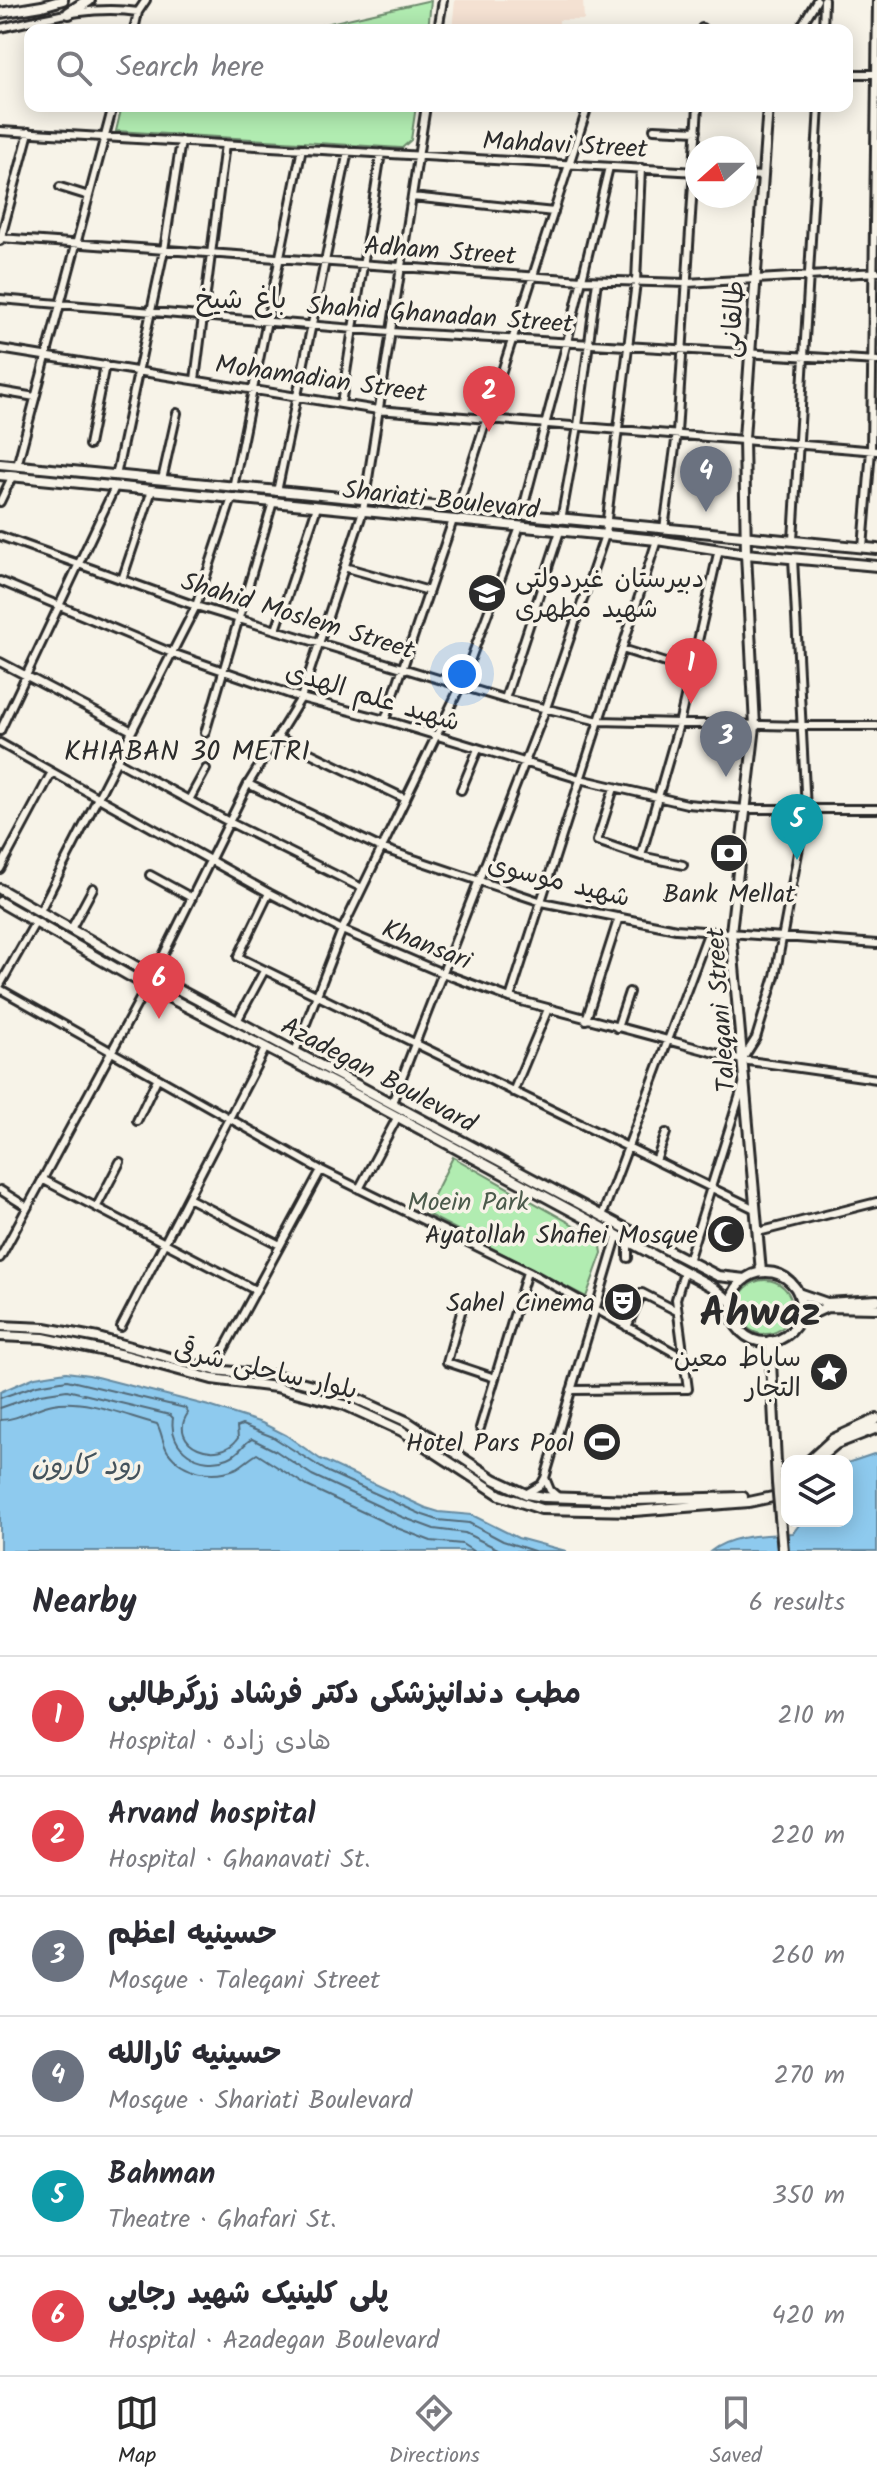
<!DOCTYPE html>
<meta charset="utf-8">
<style>
:root{--surface:#fff;--page:#f7f7f7;--text:#2b2b33;--muted:#7c7c81;--line:#e1e1e2;--accent:#2b2b2b}
body{margin:0;font-family:Kalam,"Playpen Sans Arabic",sans-serif;background:var(--page);color:var(--text)}
.controls{position:absolute;right:24px;bottom:24px;display:grid;overflow:hidden;border-radius:16px;box-shadow:0 4px 20px #0003}
.controls button{width:72px;height:72px;display:grid;place-items:center;padding:0;border:0;border-bottom:2px solid var(--line);background:var(--surface);color:var(--text);font:40px sans-serif}
.compass{position:absolute;left:685px;top:136px;width:72px;height:72px;border-radius:50%;background:var(--surface);box-shadow:0 4px 20px #0003;rotate:249deg}
.you{position:absolute;left:462px;top:674px;width:28px;height:28px;margin:-20px;border:6px solid #fff;border-radius:50%;background:#1a73e8;box-shadow:0 0 0 12px #1a73e833}
.badge{display:grid;place-items:center;width:52px;height:52px;border-radius:50%;background:var(--accent);color:#fff;font-size:26px;font-weight:700}
.pin{position:absolute;translate:-50% -66px;filter:drop-shadow(0 2px 4px #0008)}
.pin::after{content:'';position:absolute;top:42px;width:28px;height:24px;background:inherit;clip-path:polygon(0 0,100% 0,50% 100%)}
.list{margin:0;padding:0;list-style:none}
h2{display:flex;justify-content:space-between;align-items:center;height:104px;margin:0;padding:0 32px;font-size:34px}
h2 small{font-size:26px;font-weight:400;color:var(--muted)}
.list li{display:grid;grid-template-columns:52px 1fr auto;gap:24px;align-items:center;box-sizing:border-box;height:120px;padding:0 32px;border-top:2px solid var(--line)}
.list b{display:block;font-size:30px;white-space:nowrap}
.list p{margin:0;font-size:26px;white-space:nowrap;color:var(--muted)}
.list em{font-size:26px;font-style:normal;color:var(--muted)}
.icon{flex:none;width:44px;height:44px;fill:none;stroke:currentColor;stroke-width:2;stroke-linecap:round;stroke-linejoin:round}
.map{position:relative;flex:none;width:877px;height:1551px;overflow:hidden}
.search{position:absolute;background:var(--surface);box-shadow:0 4px 20px #0003;left:24px;right:24px;top:24px;height:88px;display:flex;align-items:center;gap:20px;box-sizing:border-box;padding:0 28px;border-radius:16px;color:var(--muted);font-size:30px}
.sheet{height:824px;background:var(--surface)}
nav{display:flex;justify-content:space-around;align-items:center;box-sizing:border-box;height:112px;border-top:2px solid var(--line);background:var(--surface);font-size:22px;color:var(--muted)}
nav a{display:grid;justify-items:center;gap:4px}
nav .on{color:var(--accent)}
.map>svg:first-child{display:block}
</style>
<div class="map">
<svg width="877" height="1551" viewBox="0 0 877 1551">
<rect width="100%" height="100%" fill="#f7f3e8"/>
<filter id="ink" filterUnits="userSpaceOnUse"><feTurbulence type="fractalNoise" baseFrequency=".0125" numOctaves="2"/><feDisplacementMap in="SourceGraphic" scale="16" xChannelSelector="R" yChannelSelector="G"/><feConvolveMatrix kernelMatrix="1 2 1 2 8 2 1 2 1" color-interpolation-filters="sRGB"/></filter>
<g filter="url(#ink)">
<path fill="#f4e1d2" d="M455,0H583L584,20H559V30H452Z"/>
<path fill="#b1ecb1" stroke="#6e8c6e" stroke-width="2" d="M431,0L428,30H299Z
M122,106H416L411,140L402,148L116,131Z
M453,1157L600,1240L602,1253L586,1297L425,1213Z
M738 1307a27 27 0 1 1 54 0a27 27 0 1 1-54 0Z"/>
<path fill="#8ecaee" stroke="#668aa0" stroke-width="2" d="M66,1372L89,1375L209,1406L262,1423L286,1435L320,1459L426,1508L439,1512L472,1515L518,1538L566,1551H0V1392L35,1377Z
M877,1453V1551H711C734,1533 767,1536 793,1533L802,1521H847V1463Z"/>
<g fill="none" stroke-linecap="round" stroke-linejoin="round">
<path stroke="#536b79" stroke-width="2" d="M0,1398L37,1385L67,1380L185,1408L188,1413C166,1445 220,1466 238,1438L237,1427L242,1425L273,1437L328,1472L423,1515L438,1520L469,1523L503,1541L534,1551
M0,1408L40,1394L67,1390L170,1415L173,1418C168,1449 200,1469 228,1458C240,1454 243,1443 252,1439L276,1451L312,1475L402,1517L434,1529L465,1533L502,1551
M0,1420C19,1420 35,1407 53,1404C86,1398 126,1416 157,1424C162,1432 162,1443 168,1452C183,1473 214,1478 237,1468C244,1464 250,1458 257,1454L307,1486L397,1528L431,1541L462,1544L473,1551"/>
<defs>
<path id="street" d="M0,28C46,18 91,5 138,12
M134,30L138,12L146,0
M438,30L443,0
M702,30V28
M799,30L817,0
M823,30L824,0
M847,74H877
M654,129L697,131
M0,131L697,172
M745,175L763,176
M60,187L89,196
M412,197L554,212
M0,238L582,280L687,283L877,272
M0,241L29,132
M0,299L390,332L877,361
M0,349L378,410L877,451
M195,380L225,144
M0,391L35,397
M341,404L381,153
M89,445L105,365
M17,466L113,106
M116,476L164,250L181,141
M162,480L177,413
M233,488L302,148
M277,492L348,151
M0,502L12,477
M457,510L588,106
M521,516L567,342L609,167
M561,520L578,426L597,281
M664,529L677,433L698,106
M0,536L196,606L505,699L599,721L802,726H877
M793,540L819,106
M863,548L871,450L877,0
M344,567L429,591
M122,580L152,490
M0,581L172,653L301,698L385,720L580,779L687,804L746,809H877
M276,630L317,507
M622,649L691,671
M0,662L132,731
M505,699L560,531
M385,720L453,520
M0,731L115,487
M205,733L273,502
M277,737L406,799
M0,743L269,893L342,930L442,973L510,998L742,1060L877,1079
M117,761L229,822L362,888
M248,784L381,848L542,902L676,929L877,944
M614,788L597,841L641,856L683,865
M461,790L478,749
M189,800L206,769
M641,856L679,724L719,549
M0,869L52,772
M150,875L192,898
M269,893L238,957L755,1209
M40,911L196,606L232,498
M71,929L93,888
M153,976L248,784L301,698L363,511L426,106
M0,985L35,923
M0,989L321,1170L531,1273L684,1358
M510,998L657,540
M586,1020L619,917
M237,1021L264,971
M617,1028L629,992
M295,1052L342,930L461,685L520,527
M742,1060L756,1038L775,976L806,810L793,558
M513,1092L548,1009
M392,1103L546,708L605,535L636,282L641,168
M137,1121L157,1079
M656,1161L666,1133
M42,1179L255,1290
M359,1189L397,1118
M0,1190L27,1207
M188,1198L280,1245
M97,1206L120,1162
M602,1216L709,931
M758,1232L877,1202
M0,1258L147,986
M628,1258V1243
M688,1261L743,1085
M463,1305L447,1362L495,1378
M121,1327L265,1049
M627,1327L642,1293L677,1311
M221,1355L321,1170
M571,1390L688,1389L676,1299L684,1272
M480,1428L527,1272
M545,1478L550,1490L558,1497
M527,1493L541,1485L545,1478L617,1237"/>
<path id="secondary" d="M0,13L42,6L63,0
M0,464L877,549
M0,475L657,540L746,554L877,566
M0,889L153,976L621,1226L718,1276L745,1279
M0,902L147,986L357,1095L713,1287L731,1302
M761,1272L731,932L755,726L746,554L744,438L768,106
M731 1307a35 35 0 1 1 70 0a35 35 0 1 1-70 0Z
M798,1293L827,1303L877,1300
M798,1320L827,1307L877,1308
M0,1326L45,1328L98,1338L214,1370L278,1376L346,1394L408,1422L494,1479L526,1494L544,1497L635,1500L743,1497
M0,1336L43,1338L128,1356L212,1379L276,1387L345,1405L402,1431L500,1495L541,1509L634,1511L749,1502L787,1494
M770,1341L777,1483
M809,1461L833,1439L877,1419
M816,1461L836,1444L877,1428"/>
<path id="highway" d="M69,13L89,0"/>
</defs>
<use href="#street" stroke="#2b2b2b" stroke-width="12"/>
<use href="#secondary" stroke="#2b2b2b" stroke-width="14"/>
<use href="#highway" stroke="#2b2b2b" stroke-width="16"/>
<use href="#street" stroke="#f7f3e8" stroke-width="6"/>
<use href="#secondary" stroke="#f7f3e8" stroke-width="8"/>
<use href="#highway" stroke="#f7f3e8" stroke-width="10"/>
<defs>
<path id="secondary-bridge" d="M777,1483L783,1551"/>
</defs>
<use href="#secondary-bridge" stroke="#2b2b2b" stroke-width="14" stroke-linecap="butt"/>
<use href="#secondary-bridge" stroke="#f7f3e8" stroke-width="8"/>
</g>
</g>
<defs>
<symbol id="school-disc" viewBox="-11 -11 22 22"><circle r="9.5" fill="#2b2b2b" stroke="#f7f3e8"/><path d="M0-5L7-2L0 1L-7-2ZM-4 1L0 2.5L4 1V4Q0 6-4 4Z" fill="#fff"/></symbol>
<symbol id="bank-disc" viewBox="-11 -11 22 22"><circle r="9.5" fill="#2b2b2b" stroke="#f7f3e8"/><path d="M-6-4H6V4H-6ZM0-2.3a2.3 2.3 0 1 0 0 4.6a2.3 2.3 0 1 0 0-4.6Z" fill="#fff"/></symbol>
<symbol id="mosque-disc" viewBox="-11 -11 22 22"><circle r="9.5" fill="#2b2b2b" stroke="#f7f3e8"/><path d="M3.5-4.9A6 6 0 1 0 3.5 4.9A5 5 0 1 1 3.5-4.9Z" fill="#fff"/></symbol>
<symbol id="theatre-disc" viewBox="-11 -11 22 22"><circle r="9.5" fill="#2b2b2b" stroke="#f7f3e8"/><path d="M-5-5.5Q0-4 5-5.5V0Q5 5 0 6Q-5 5-5 0ZM-3.3-2.5H-1v1.5H-3.3ZM1-2.5H3.3v1.5H1ZM-2.8 1Q0 5.5 2.8 1Z" fill="#fff"/></symbol>
<symbol id="sight-disc" viewBox="-11 -11 22 22"><circle r="9.5" fill="#2b2b2b" stroke="#f7f3e8"/><path d="M0-6L1.8-2.2L6-1.7L2.9 1.2L3.7 5.4L0 3.3L-3.7 5.4L-2.9 1.2L-6-1.7L-1.8-2.2Z" fill="#fff"/></symbol>
<symbol id="stadium-disc" viewBox="-11 -11 22 22"><circle r="9.5" fill="#2b2b2b" stroke="#f7f3e8"/><path d="M0-5a6.5 5 0 1 0 0 10a6.5 5 0 1 0 0-10ZM-3.5-1.8h7v3.6h-7Z" fill="#fff"/></symbol>
</defs>
<g fill-rule="evenodd">
<use href="#school-disc" x="465" y="571" width="44" height="44"/>
<use href="#bank-disc" x="707" y="831" width="44" height="44"/>
<use href="#mosque-disc" x="704" y="1212" width="44" height="44"/>
<use href="#theatre-disc" x="601" y="1280" width="44" height="44"/>
<use href="#sight-disc" x="807" y="1350" width="44" height="44"/>
<use href="#stadium-disc" x="580" y="1420" width="44" height="44"/>
</g>
<g text-anchor="middle" stroke-width="7" stroke-linejoin="round" paint-order="stroke">
<g font-size="26" fill="#2b2b2b" stroke="#f7f3e8">
<text transform="translate(565 144) rotate(3)" y="9">Mahdavi Street</text>
<text transform="translate(440 250) rotate(4)" y="9">Adham Street</text>
<text transform="translate(440 314) rotate(4)" y="9">Shahid Ghanadan Street</text>
<text transform="translate(732 319) rotate(-86)" y="9">طالقانی</text>
<text transform="translate(321 378) rotate(8)" y="9">Mohamadian Street</text>
<text transform="translate(441 499) rotate(6)" y="9">Shariati Boulevard</text>
<text transform="translate(298 615) rotate(17)" y="9">Shahid Moslem Street</text>
<text transform="translate(373 696) rotate(17)" y="9">شهید علم الهدی</text>
<text transform="translate(559 880) rotate(14)" y="9">شهید موسوی</text>
<text transform="translate(427 944) rotate(22)" y="9">Khansari</text>
<text transform="translate(720 1010) rotate(-94)" y="9">Taleqani Street</text>
<text transform="translate(379 1074) rotate(28)" y="9">Azadegan Boulevard</text>
<text transform="translate(266 1369) rotate(13)" y="9">بلوار ساحلی شرقی</text>
</g>
<g font-size="26" fill="#2b2b2b" stroke="#f7f3e8" text-anchor="end">
<text x="515" y="587" text-anchor="start">دبیرستان غیردولتی<tspan x="515" dy="30">شهید مطهری</tspan></text>
<text x="729" y="902" text-anchor="middle">Bank Mellat</text>
<text x="698" y="1243">Ayatollah Shafiei Mosque</text>
<text x="595" y="1311">Sahel Cinema</text>
<text x="801" y="1366">ساباط معین<tspan x="801" dy="30">التجار</tspan></text>
<text x="574" y="1451">Hotel Pars Pool</text>
</g>
<g font-size="26" fill="#4c5b4c" stroke="#f7f3e8">
<text x="468" y="1210">Moein Park</text>
</g>
<g font-size="28" fill="#2b2b2b" stroke="#f7f3e8">
<text x="241" y="308">باغ شیخ</text>
<text x="187" y="760">KHIABAN 30 METRI</text>
</g>
<g font-size="28" font-style="italic" fill="#44535c" stroke="#f7f3e8">
<text x="86" y="1474">رود کارون</text>
</g>
<g font-size="42" font-weight="bold" fill="#2b2b2b" stroke="#f7f3e8">
<text x="760" y="1326">Ahwaz</text>
</g>
</g>
</svg>
<div class="controls">
<button><svg class="icon" aria-label="layers" viewBox="0 0 24 24"><path d="M12 4l9 5-9 5-9-5zM3 14l9 5 9-5"/></svg></button>
</div>
<svg class="compass" viewBox="-18 -18 36 36"><path d="M0-13l5 13h-10z" fill="#e53935"/><path d="M0 13l5-13h-10z" fill="#7c7c81"/></svg>
<div class="you"></div>
<div class="pin badge" style="left:691px;top:704px;background:#e0444e">1</div>
<div class="pin badge" style="left:489px;top:432px;background:#e0444e">2</div>
<div class="pin badge" style="left:726px;top:777px;background:#6b7280">3</div>
<div class="pin badge" style="left:706px;top:512px;background:#6b7280">4</div>
<div class="pin badge" style="left:797px;top:860px;background:#0f9aa8">5</div>
<div class="pin badge" style="left:159px;top:1019px;background:#e0444e">6</div>
<div class="search"><svg class="icon" aria-label="search" viewBox="0 0 24 24"><circle cx="10" cy="10" r="6"/><path d="M15 15l6 6"/></svg>Search here</div>
</div>
<section class="sheet">
<h2>Nearby<small>6 results</small></h2>
<ul class="list">
<li><span class="badge" style="background:#e0444e">1</span><div><b>مطب دندانپزشکی دکتر فرشاد زرگرطالبی</b><p>Hospital · هادی زاده</p></div><em>210 m</em></li>
<li><span class="badge" style="background:#e0444e">2</span><div><b>Arvand hospital</b><p>Hospital · Ghanavati St.</p></div><em>220 m</em></li>
<li><span class="badge" style="background:#6b7280">3</span><div><b>حسینیه اعظم</b><p>Mosque · Taleqani Street</p></div><em>260 m</em></li>
<li><span class="badge" style="background:#6b7280">4</span><div><b>حسینیه ثارالله</b><p>Mosque · Shariati Boulevard</p></div><em>270 m</em></li>
<li><span class="badge" style="background:#0f9aa8">5</span><div><b>Bahman</b><p>Theatre · Ghafari St.</p></div><em>350 m</em></li>
<li><span class="badge" style="background:#e0444e">6</span><div><b>پلی کلینیک شهید رجایی</b><p>Hospital · Azadegan Boulevard</p></div><em>420 m</em></li>
</ul>
</section>
<nav>
<a class="on"><svg class="icon" aria-label="map" viewBox="0 0 24 24"><path d="M3 6l6-2 6 2 6-2v14l-6 2-6-2-6 2zM9 4v14M15 6v14"/></svg>Map</a>
<a><svg class="icon" aria-label="directions" viewBox="0 0 24 24"><path d="M12 3l9 9-9 9-9-9zM9 14v-3h6M13 9l2 2-2 2"/></svg>Directions</a>
<a><svg class="icon" aria-label="saved" viewBox="0 0 24 24"><path d="M7 4h10v16l-5-4-5 4z"/></svg>Saved</a>
</nav>
